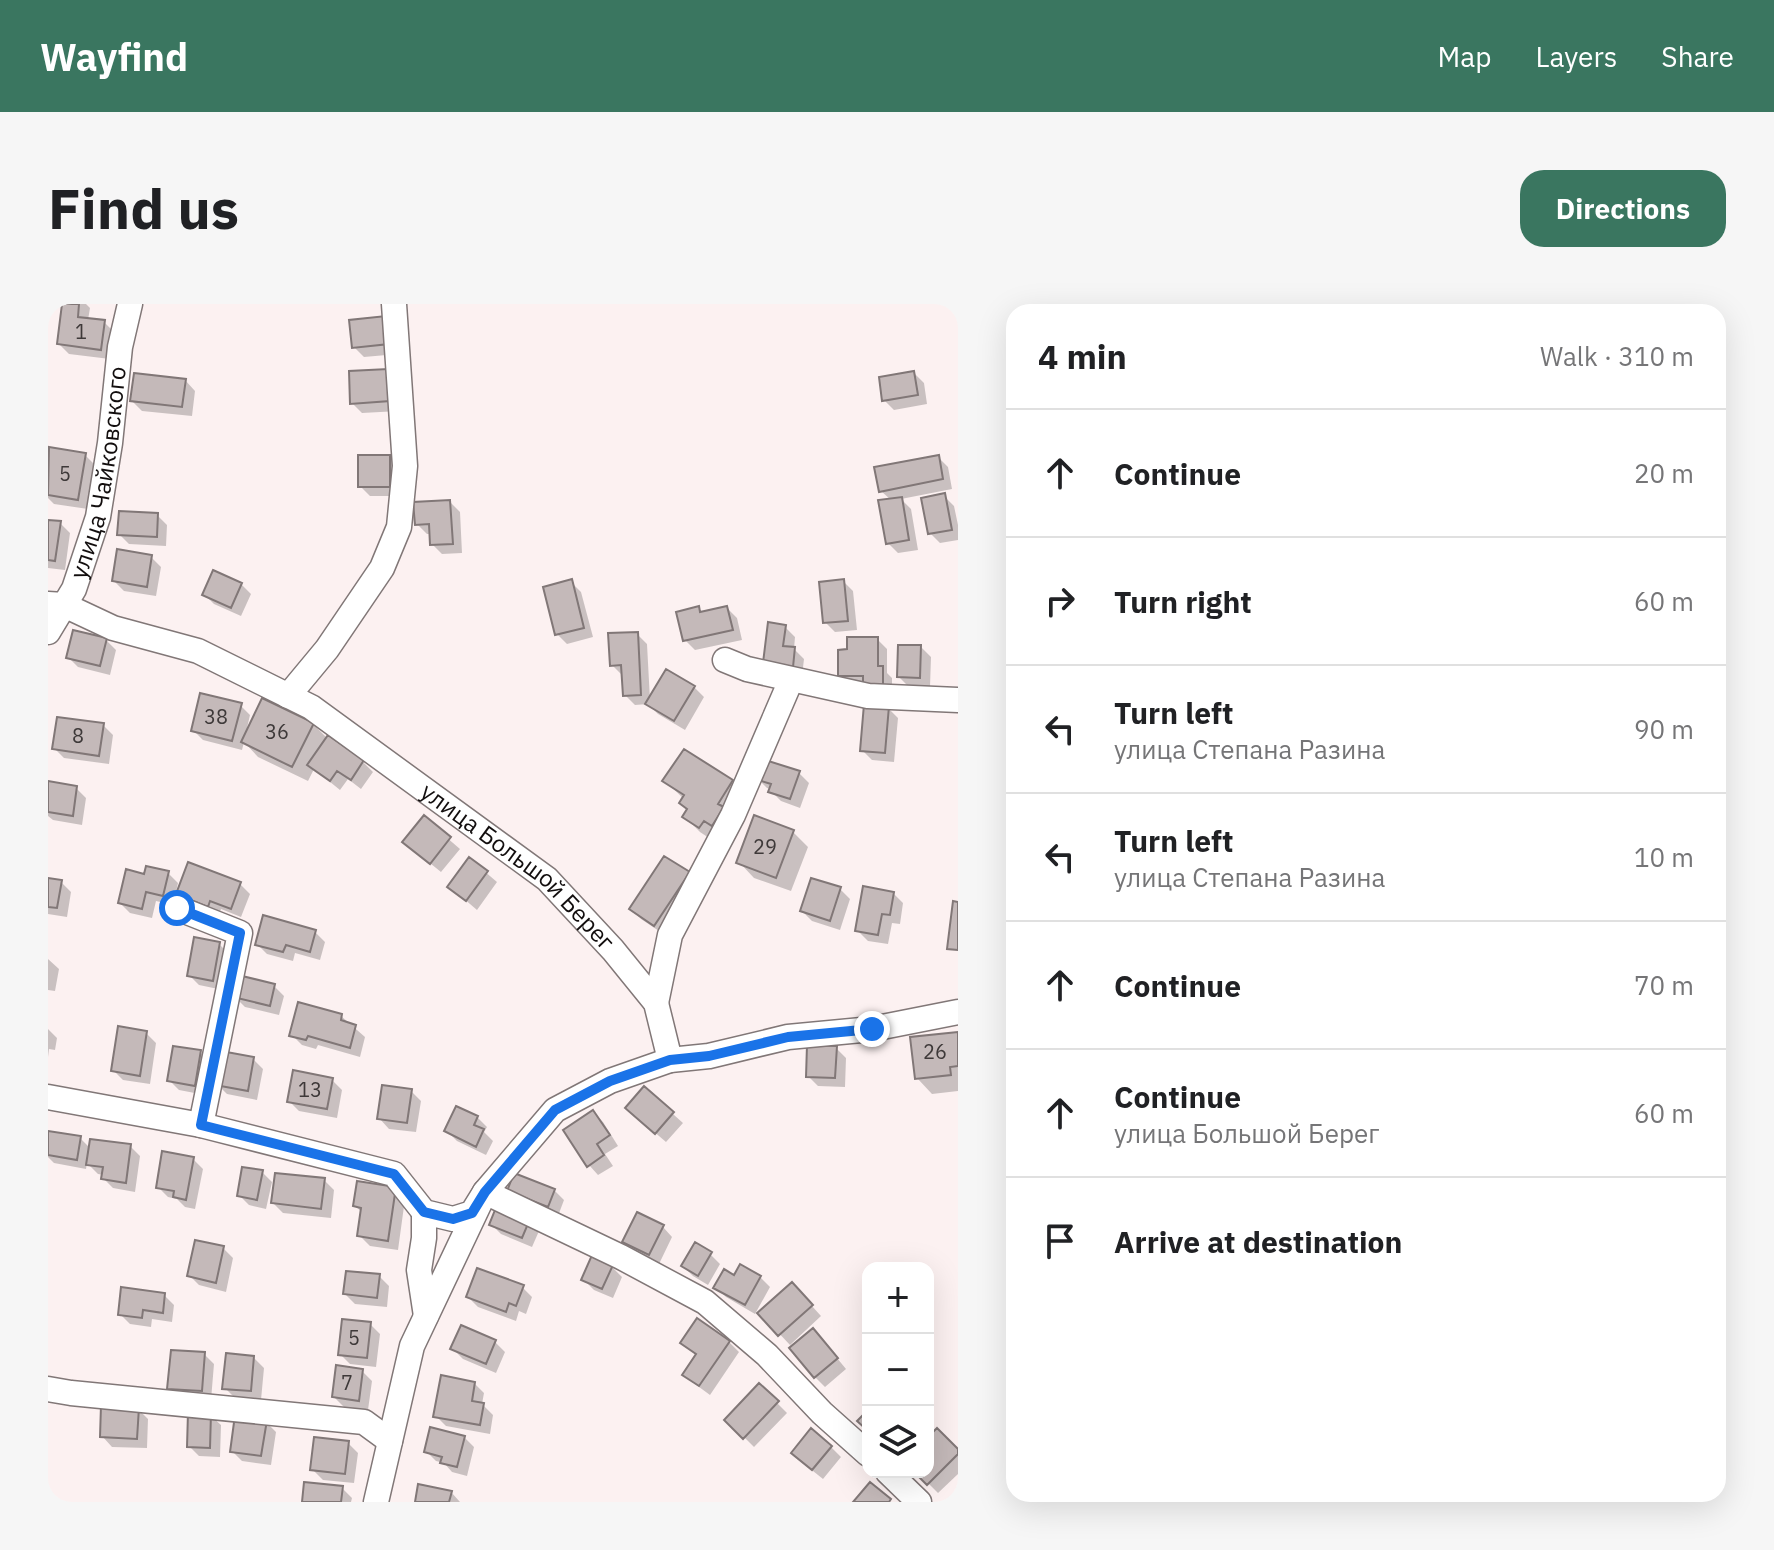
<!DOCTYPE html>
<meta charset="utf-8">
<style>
:root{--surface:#fff;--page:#f6f6f6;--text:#202124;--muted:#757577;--line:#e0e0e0;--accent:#3a7660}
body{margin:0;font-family:"IBM Plex Sans",sans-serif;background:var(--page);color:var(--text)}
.controls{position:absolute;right:24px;bottom:24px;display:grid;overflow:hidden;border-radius:16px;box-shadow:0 8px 32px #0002}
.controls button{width:72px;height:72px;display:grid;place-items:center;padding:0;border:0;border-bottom:2px solid var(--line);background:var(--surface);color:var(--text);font:40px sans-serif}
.stop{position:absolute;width:24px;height:24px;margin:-18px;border:6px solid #1a73e8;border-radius:50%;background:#fff}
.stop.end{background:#1a73e8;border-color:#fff;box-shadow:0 2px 8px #0008}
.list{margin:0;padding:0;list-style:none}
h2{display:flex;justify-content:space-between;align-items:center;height:104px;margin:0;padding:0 32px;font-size:34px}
h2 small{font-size:26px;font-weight:400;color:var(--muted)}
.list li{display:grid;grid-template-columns:52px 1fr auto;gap:24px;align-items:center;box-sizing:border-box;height:128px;padding:0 32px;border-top:2px solid var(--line)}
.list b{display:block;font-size:30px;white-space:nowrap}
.list p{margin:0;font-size:26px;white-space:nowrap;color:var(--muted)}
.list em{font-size:26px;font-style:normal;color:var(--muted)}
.icon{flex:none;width:44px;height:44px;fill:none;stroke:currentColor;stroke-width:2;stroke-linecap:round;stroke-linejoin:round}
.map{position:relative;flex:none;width:910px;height:1198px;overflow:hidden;border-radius:24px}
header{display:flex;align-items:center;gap:48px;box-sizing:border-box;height:112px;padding:0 40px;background:var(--accent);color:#fff}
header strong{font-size:38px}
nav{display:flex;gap:44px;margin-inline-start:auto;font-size:28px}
.intro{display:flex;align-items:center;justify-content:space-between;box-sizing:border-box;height:192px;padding:0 48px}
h1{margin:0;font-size:56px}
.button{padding:20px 36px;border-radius:24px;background:var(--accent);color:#fff;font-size:28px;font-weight:700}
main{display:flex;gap:48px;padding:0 48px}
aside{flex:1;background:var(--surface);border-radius:24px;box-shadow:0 8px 32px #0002}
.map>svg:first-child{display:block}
</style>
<header>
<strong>Wayfind</strong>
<nav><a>Map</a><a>Layers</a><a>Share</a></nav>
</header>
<div class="intro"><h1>Find us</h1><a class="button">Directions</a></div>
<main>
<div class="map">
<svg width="910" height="1198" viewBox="0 0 910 1198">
<rect width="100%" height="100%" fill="#fcf1f1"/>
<path fill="#0003" d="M16,0H38L42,4L40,16L56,18L66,28L62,55L21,50L11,40Z
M337,14L350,50L316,53L306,43Z
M339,67L351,107L314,109L304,99Z
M866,69L876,79L879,100L846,106L836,96Z
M137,76L147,87L144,112L94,107L84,97Z
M3,146L37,151L47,161L40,205L6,200L0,194V162Z
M341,153L351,164V192H322L312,182Z
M890,153L900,163L904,185L853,195L863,205L870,246L850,249L840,239L843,196L833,187Z
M896,192L906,202L910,221V236L892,239L882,229Z
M402,198L412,208L414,249L394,250L384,240V230H379L369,220Z
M109,211L119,221L118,242L81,240L71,230Z
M0,218L12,219L22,229L17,266L0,264Z
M103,253L113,263L108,292L76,287L66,277Z
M795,277L805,287L809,326L787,328L777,318Z
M523,278L533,288L545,333L519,340L509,330Z
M193,280L203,290L193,312L166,300L156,290Z
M679,304L689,314L694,336L647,346L637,336L650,305L655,309Z
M737,323L747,333L746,345L756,355L754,372L727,368Z
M589,330L599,340L602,396L646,383L656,393L637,426L610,410L600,400L587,401L577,391L574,371L564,361Z
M829,335L839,345V369L844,374V390L802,382L792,372Z
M58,336L68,346L62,371L30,363L20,353Z
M873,343L883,353L882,383H861L851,373Z
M192,401L202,411L199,424L265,420L280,435V434L315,458L325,468L313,485L300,475L292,486L266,465L260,477L210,453L196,438L194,446L155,436L145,426Z
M840,404L850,414L846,458L824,456L814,446Z
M55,421L65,431L61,460L16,454L6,444Z
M751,469L761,479L752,504L733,497L723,487V485L719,484L709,474Z
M617,477L683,478L699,493L667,538L652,528L636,512L640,506L636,495Z
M0,479L28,484L38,494L34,521L5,516L0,512Z
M376,514L412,545L393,568L367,547Z
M745,528L760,543L743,587L706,574L691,558Z
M422,555L449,578L429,606L401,582Z
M120,569L130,579L125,601L108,597L104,614L82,609L72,599L98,572Z
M640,570L650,580L617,631L593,615L584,605Z
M0,576L13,578L23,588L19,613L0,610Z
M192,580L202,590L193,613L173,605L170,612L140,600L130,590Z
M792,585L802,595L792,626L764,617L754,607Z
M845,589L855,599L852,620L844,619L840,640L820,637L810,627Z
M267,628L277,638L272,656L247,649L245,657L219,650L209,640Z
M171,640L181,650L175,686L151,681L141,671Z
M0,655L11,665L7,687L0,686Z
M226,682L236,692L231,711L197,703L187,693Z
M293,712L317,733L312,753L270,741L268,745L254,741L244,731Z
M0,725L9,734L7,746L1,745L0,753Z
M98,729L108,739L102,780L75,776L65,766Z
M910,730V787L884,790L869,774Z
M788,744L798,754L797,783L770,782L760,772Z
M152,748L162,758L157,791L131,786L121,776Z
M205,755L215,765L209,796L179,790L169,780Z
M284,776L294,786L289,814L251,807L241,797Z
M597,785L635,819L618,838L590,814Z
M363,787L373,797L368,828L341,825L331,814Z
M545,808L555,818L570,842L557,850L565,862L550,871L541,861Z
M429,813L439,823L436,828L445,837L438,851L409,837L399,827Z
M0,829L32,834L43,845L82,842L92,852L87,888L65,884L55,874L56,871L50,870L39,859L38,865L6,859L0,853Z
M145,855L155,865L147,905L137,903L129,895L120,893L110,883Z
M214,868L224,878L218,905L201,901L191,891Z
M276,876L286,886L283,914L235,909L225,899Z
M347,885L357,895L350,946L322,942L312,932L315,909L307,902Z
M506,886L516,896L510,912L472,897Z
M450,904L491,927L484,943L453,930L443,920Z
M615,923L624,933L611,960L587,947L577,937Z
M175,944L185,954L178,988L151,981L141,971Z
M662,950L672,960L660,981L645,972L635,962Z
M545,954L564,963L574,973L565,994L546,986L536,976Z
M331,972L341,982L339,1003L307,1000L297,990Z
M712,973L722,983L707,1010L678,993L668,983L687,974Z
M744,980L773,1012L742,1041L712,1009Z
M474,983L484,993L478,1010L471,1007L468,1017L430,1003L420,993Z
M116,991L126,1001L124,1018L104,1015L103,1023L82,1020L72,1010Z
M322,1020L332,1030L328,1063L302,1060L292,1050Z
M775,1037L798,1065L777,1083L767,1073Z
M447,1038L457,1048L448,1069L415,1055L405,1045Z
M681,1038L691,1048L662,1091L647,1080L637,1070L649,1052L635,1039Z
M156,1050L166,1060L163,1096L132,1094L122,1084Z
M206,1054L216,1064L213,1096L187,1094L177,1084Z
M314,1067L324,1077L320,1106L296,1103L286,1093Z
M426,1079L436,1089L434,1100L445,1111L442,1130L398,1122L388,1112Z
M712,1082L739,1109L706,1143L679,1116Z
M90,1105L100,1115L99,1144L64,1143L54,1132Z
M162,1111L173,1121L172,1153L151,1152L141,1142Z
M218,1118L228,1128L223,1161L194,1157L184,1147Z
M416,1133L426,1143L419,1172L404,1168L396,1159L388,1157L378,1147Z
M880,1135L910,1148V1170L890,1189L869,1168H880Z
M300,1139L310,1149L306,1179L275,1176L265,1166Z
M783,1143L793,1153L775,1175L755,1159Z
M294,1184L304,1194L303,1198H256Z
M403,1188L412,1198H369Z"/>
<path fill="#c4b9b9" stroke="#817777" stroke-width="2" d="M14,0H31L30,13L57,16L53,46L9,40Z
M338,12L341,40L304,44L301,16Z
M340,65L342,97L302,100L301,67Z
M866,67L870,91L834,97L831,73Z
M86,69L138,75L134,103L82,97Z
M1,143L38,149L30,196L0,191Z
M310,151H342V183H310Z
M891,151L895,175L831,188L826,163Z
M897,189L904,226L880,230L873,194Z
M854,193L861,236L838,240L830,196Z
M402,196L405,240L382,241L381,220L367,221L365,198Z
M71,207L110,209L109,233L69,231Z
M0,216L13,217L7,257L0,256Z
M69,245L104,251L99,283L64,277Z
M165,266L194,279L183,304L154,291Z
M524,275L536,324L507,331L495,283Z
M796,275L800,317L775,319L771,278Z
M651,302L652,308L679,302L685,326L635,337L628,308Z
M720,318L738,321L735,342L747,343L745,363L715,359Z
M25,326L59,334L52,362L18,354Z
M590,328L593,391L575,392L573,361L562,362L560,329Z
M799,333H830V362H835V381H815V372H790V346L799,345Z
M850,341H873L872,374L849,373Z
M618,365L647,382L626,417L597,400Z
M152,389L194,399L184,437L143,427Z
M214,394L266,419L244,463L193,438Z
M816,400L841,402L837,449L812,447Z
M9,413L56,419L51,452L4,445Z
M280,431L316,456L303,476L289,467L282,477L259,461Z
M636,445L685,476L670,500L676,503L664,522L656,517L651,524L634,513L639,505L631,499L636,491L614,477Z
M714,455L752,467L742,495L720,488L723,480L707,475Z
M0,477L29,482L25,512L0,508Z
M376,511L403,533L382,560L354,538Z
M706,511L746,526L728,574L688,559Z
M616,552L642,568L606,622L581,605Z
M421,553L440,567L418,597L399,583Z
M140,558L193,578L183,605L162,597L160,603L128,590Z
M98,562L121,567L115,592L98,588L94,605L70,599L78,565L96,570Z
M0,574L14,576L9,604L0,603Z
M763,574L793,583L782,617L752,607Z
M815,582L846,588L842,611L834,610L830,631L807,627Z
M905,597L910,598V646L899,645Z
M215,611L268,626L262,648L238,641L235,648L207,641Z
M146,633L172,638L165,677L139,672Z
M190,671L227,680L222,702L185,693Z
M250,698L294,710L293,716L308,721L302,744L260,732L258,736L241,732Z
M70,722L99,727L92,772L63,767Z
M910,728V762L902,763L903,771L867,775L862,733Z
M759,741L789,742L787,774L758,773Z
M125,742L153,746L147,782L119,777Z
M173,747L206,753L200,787L167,781Z
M245,766L285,774L279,805L239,798Z
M334,781L364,785L359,819L329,815Z
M596,782L626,808L607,830L577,804Z
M408,802L430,812L426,821L436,825L428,843L396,827Z
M545,806L562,831L549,840L556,851L539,863L515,826Z
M0,827L33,832L29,856L0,851Z
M42,835L83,840L78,879L53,875L55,863L38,861Z
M114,847L146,853L138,896L125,893L126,887L108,884Z
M194,863L215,866L209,896L189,892Z
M227,869L277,874L273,905L223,899Z
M466,869L507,885L500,903L459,887Z
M309,877L348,883L340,937L309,932L313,904L305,902Z
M449,901L482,915L474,934L441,921Z
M589,908L616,921L601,951L574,938Z
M147,936L176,942L168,979L139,972Z
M647,938L664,948L650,972L633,962Z
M544,951L565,961L554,985L533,976Z
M692,960L713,972L697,1001L665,984L676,965L686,971Z
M429,964L476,981L468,1002L461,999L458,1008L418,993Z
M298,967L332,970L329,994L295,990Z
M744,978L765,1001L730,1032L709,1009Z
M73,983L117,989L115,1009L95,1006L94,1014L70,1011Z
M649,1014L682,1037L651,1082L634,1071L648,1050L632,1039Z
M294,1015L323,1018L319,1054L290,1051Z
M413,1021L448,1036L438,1060L402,1045Z
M765,1024L790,1054L766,1074L741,1044Z
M123,1046L157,1048L154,1087L119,1085Z
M178,1049L206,1052L203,1087L174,1085Z
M288,1061L315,1065L311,1097L284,1093Z
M393,1071L427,1078L424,1097L436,1099L432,1121L385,1113Z
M711,1079L731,1097L695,1135L676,1116Z
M53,1101L91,1103L89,1135L52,1133Z
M820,1106V1127L809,1117Z
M140,1108L163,1109L162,1144L139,1143Z
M187,1111L219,1116L213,1152L182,1148Z
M382,1123L417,1132L409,1163L392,1159L394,1153L376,1148Z
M763,1124L784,1142L764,1166L743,1149Z
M889,1124L910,1145V1150L879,1181L866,1168H880V1133Z
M266,1133L301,1137L297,1170L262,1166Z
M256,1178L295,1182L293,1198H254Z
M822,1178L843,1195L841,1198H805Z
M370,1180L404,1187L401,1198H367Z"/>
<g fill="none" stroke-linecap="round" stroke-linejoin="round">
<defs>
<g id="minor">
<path id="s1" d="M0,300L16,301L65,324L150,347L263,403L499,575L565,646L608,699L622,756L661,752L740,733L824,725L910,708"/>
<path id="s2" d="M0,328L26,285L50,213L62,139L72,43L82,0"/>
<path d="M677,356L699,365L820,392L910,396"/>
<path d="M240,392L279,345L334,264L351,223L357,162L346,0"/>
<path d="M129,604L192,629L153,821"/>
<path d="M608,699L622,631L685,511L743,376"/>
<path d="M0,793L153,821L346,870L376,908L405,915L424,909L437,888L573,953L657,998L719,1051L774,1109L820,1150"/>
<path d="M376,908V934L371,966L378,1012"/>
<path d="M0,1085L23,1089L316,1118L342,1137"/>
<path d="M840,1168L871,1198"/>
<path d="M328,1198L364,1042L437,888L507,806L562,777L622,756"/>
</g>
</defs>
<use href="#minor" stroke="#817777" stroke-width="27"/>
<use href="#minor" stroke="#fff" stroke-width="24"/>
</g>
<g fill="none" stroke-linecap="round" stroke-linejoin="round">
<path stroke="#1a73e8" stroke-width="10" d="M129,604L192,629L153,821L346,870L376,908L405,915L424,909L437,888L507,806L562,777L622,756L661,752L740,733L824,725"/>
</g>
<g text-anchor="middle" stroke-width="6" stroke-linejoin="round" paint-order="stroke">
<g font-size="20" fill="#3e3939">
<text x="33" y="35">1</text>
<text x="17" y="177">5</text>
<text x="168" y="420">38</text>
<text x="229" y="435">36</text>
<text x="30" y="439">8</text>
<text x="717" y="550">29</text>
<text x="887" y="755">26</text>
<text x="262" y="793">13</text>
<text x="306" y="1041">5</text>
<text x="299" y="1086">7</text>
</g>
<g font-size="24" fill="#120e0e" stroke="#fff">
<text dy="8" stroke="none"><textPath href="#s2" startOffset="170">улица Чайковского</textPath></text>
<text dy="8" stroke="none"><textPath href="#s1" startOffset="546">улица Большой Берег</textPath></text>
</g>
</g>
</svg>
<div class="controls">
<button>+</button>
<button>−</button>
<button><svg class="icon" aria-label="layers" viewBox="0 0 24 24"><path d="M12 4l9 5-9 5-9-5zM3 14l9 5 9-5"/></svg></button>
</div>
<div class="stop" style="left:129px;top:604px"></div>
<div class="stop end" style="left:824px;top:725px"></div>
</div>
<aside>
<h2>4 min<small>Walk · 310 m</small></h2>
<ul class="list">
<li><svg class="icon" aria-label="ahead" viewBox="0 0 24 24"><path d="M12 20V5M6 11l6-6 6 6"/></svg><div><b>Continue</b></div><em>20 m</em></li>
<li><svg class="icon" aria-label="right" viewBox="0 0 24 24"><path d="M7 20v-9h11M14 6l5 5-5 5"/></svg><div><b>Turn right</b></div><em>60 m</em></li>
<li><svg class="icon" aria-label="left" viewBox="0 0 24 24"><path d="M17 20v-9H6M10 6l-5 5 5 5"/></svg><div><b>Turn left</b><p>улица Степана Разина</p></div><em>90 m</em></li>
<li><svg class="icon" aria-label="left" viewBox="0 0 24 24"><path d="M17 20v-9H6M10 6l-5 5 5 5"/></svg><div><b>Turn left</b><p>улица Степана Разина</p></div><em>10 m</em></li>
<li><svg class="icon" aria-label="ahead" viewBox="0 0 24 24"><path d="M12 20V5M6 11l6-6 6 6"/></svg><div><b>Continue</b></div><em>70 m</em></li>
<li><svg class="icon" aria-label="ahead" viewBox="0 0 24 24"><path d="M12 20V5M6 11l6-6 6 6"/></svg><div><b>Continue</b><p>улица Большой Берег</p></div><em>60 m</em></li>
<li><svg class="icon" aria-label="arrive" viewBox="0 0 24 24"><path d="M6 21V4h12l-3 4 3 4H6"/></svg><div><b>Arrive at destination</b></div></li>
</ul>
</aside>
</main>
